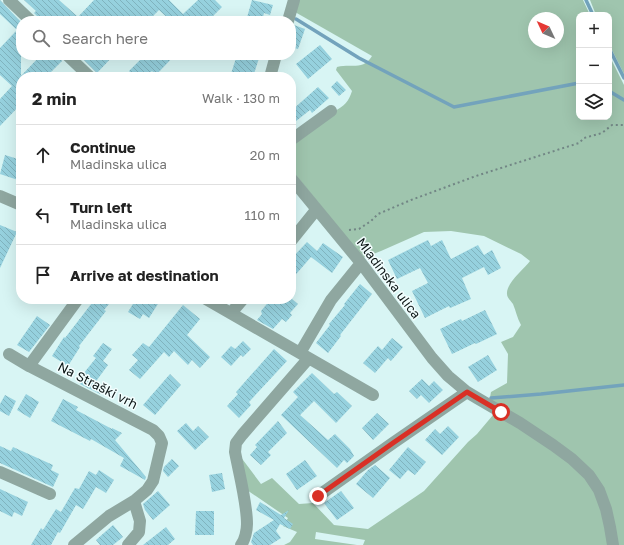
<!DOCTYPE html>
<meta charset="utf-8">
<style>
:root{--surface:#fff;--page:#f2f2f2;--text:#222;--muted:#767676;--line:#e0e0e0}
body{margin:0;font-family:"Golos Text",sans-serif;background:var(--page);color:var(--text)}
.controls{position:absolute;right:12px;top:12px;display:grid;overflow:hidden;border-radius:8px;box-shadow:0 4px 16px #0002}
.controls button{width:36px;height:36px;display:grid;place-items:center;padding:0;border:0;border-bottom:1px solid var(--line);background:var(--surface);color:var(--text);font:20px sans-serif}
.compass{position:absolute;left:528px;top:12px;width:36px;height:36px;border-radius:50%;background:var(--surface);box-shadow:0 4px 16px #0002;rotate:314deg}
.stop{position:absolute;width:12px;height:12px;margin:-9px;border:3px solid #d93025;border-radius:50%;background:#fff}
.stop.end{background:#d93025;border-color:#fff;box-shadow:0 1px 4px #0008}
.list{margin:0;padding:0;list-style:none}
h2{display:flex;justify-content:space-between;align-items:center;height:52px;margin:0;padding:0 16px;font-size:17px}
h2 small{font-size:13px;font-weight:400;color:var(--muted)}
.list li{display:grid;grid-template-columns:26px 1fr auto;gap:12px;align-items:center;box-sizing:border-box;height:60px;padding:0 16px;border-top:1px solid var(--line)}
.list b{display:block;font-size:15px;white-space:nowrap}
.list p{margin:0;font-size:13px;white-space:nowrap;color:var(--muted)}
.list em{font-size:13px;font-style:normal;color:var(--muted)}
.icon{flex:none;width:22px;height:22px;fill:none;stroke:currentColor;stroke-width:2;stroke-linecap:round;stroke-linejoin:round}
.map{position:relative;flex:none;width:624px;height:545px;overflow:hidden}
.search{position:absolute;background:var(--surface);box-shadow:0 4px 16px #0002;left:16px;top:16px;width:280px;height:44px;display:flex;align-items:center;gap:10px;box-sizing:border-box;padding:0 14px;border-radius:16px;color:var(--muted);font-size:15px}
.panel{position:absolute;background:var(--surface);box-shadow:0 4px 16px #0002;left:16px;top:72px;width:280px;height:232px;border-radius:16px}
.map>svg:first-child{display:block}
</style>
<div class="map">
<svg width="624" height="545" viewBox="0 0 624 545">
<defs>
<pattern id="building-back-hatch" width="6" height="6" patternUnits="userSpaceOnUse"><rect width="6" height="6" fill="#96d1de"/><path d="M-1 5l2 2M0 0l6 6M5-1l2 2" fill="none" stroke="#80b3be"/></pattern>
</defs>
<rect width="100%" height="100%" fill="#d8f5f4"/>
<path fill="#9fc5ae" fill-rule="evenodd" d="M298,0H583L590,15H579V117H609V55L624,85V545H617L596,477L489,403L491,392L507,383L508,354L501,342L513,337L521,325C517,318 516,311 513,304C511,301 507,298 507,294C506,283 524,269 530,261L521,254L484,236L451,231L424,232L381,251L363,258L291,169V142L334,111C344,107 349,101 352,91L336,70L337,67C352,63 363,71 372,56L295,12ZM534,18H558V42H534Z
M590,0H624V74L609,44V15H596Z
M493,415L506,421L513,423C538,441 580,464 595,491C604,507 606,527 609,545H363L365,540L316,532L315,539L357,545H284L290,542L297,532L283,526L288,518L244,488L240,456L261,484L272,478L299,504L313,503L334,525L368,529L424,491L468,442L477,434Z"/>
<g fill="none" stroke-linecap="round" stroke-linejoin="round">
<path stroke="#73a3bc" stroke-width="3.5" d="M586,0L593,15
M296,19L359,58L454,107L579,83
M609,48L624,78
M609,91L624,100
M491,398L541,394L624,385"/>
</g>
<path fill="url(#building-back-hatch)" d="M0,0L21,22V76L41,55H60L62,61L46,77H21V104L0,126V99L12,86L0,75V48L17,30L0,14Z
M24,0H59L78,17L94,0H169L183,14L198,0H215L222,7L208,21H171L159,10L148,21H42L34,13L36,11Z
M252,0L273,5L270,15L264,13L262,21H246Z
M294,25L305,29L298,49L291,47V34Z
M320,45L332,59L308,79L296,64Z
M89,55H114L97,73L84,60Z
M145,55H175L156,75L152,71L145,77H135L129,71Z
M237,55H260L253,77H230Z
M337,81L346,90L339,96L331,87Z
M318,87L329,98L312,113L310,110L291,125V111Z
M5,155L21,160V181L0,174Z
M0,225L17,232L0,268Z
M428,240L431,246L442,240L451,259L478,245L484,255L492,250L501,268L488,275L484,267L462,278L471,299L450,308L449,306L425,318L412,291L428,283L420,268L397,279L388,260Z
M307,242L317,251L323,243L343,257L332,273L311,257L291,280V259Z
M360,284L372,294L340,335L341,336L328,353L316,343L330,325L329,324L345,305L344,304Z
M95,299H113L104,310L106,311L79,346L80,347L68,366L52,356L64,337L65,338Z
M136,299H161L149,318L143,314L140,319L128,312Z
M271,299H292L298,304L290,313L292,315L286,322L282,319L273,329L257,320L262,314L261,311Z
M183,305L200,319L187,335L210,357L200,368L192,360L188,365L174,351L169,357L164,352L140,379L129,370L138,360L132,355L143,343L149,347Z
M485,310L497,334L476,344L475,343L452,354L440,329L461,319L462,321Z
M37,316L50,325L29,352L17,345Z
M392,338L403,347L391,361L388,358L375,373L363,363L378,346L382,350Z
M243,341L251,349L243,357L241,355L231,366L221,357L231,346L235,349Z
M103,343L112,349L103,361L108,365L94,384L103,391L100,394L80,384L82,382L79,379L96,358L93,356Z
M274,349L287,361L249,402L251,405L239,418L227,406L238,394L236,392Z
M488,355L497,370L478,382L468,367Z
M312,373L334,394L337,392L352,406L336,423L314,401L300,415L328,440L335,434L350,449L354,456L347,463L344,460L337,468L281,415L298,397L293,392Z
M170,374L181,385L155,415L143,405Z
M422,379L429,386L434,381L443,390L429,403L421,395L417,399L409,391Z
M26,394L39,402L30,418L17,410Z
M5,395L16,401L9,416L0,411V404Z
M63,399L78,407L76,410L112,429V428L122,433L115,440L146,477L145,480L120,466L124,458L91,439L90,441L51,421Z
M377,413L389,424L373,440L362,428Z
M278,421L287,433L268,452L271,455L261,465L250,455L257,447L255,445Z
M186,423L193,431L198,426L209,437L195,450L177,431Z
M448,426L459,437L442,455L425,440L435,429L440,434Z
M0,446L11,451L13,447L53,465L51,470L59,474L53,487L0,463Z
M408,447L426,462L415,475L408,470L400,479L389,470Z
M172,459L179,466L168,477L163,471L164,467Z
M305,460L317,476L297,490L286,474Z
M375,465L390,478L373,498L356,484L368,470Z
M99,470L114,480L106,493L96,487L83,509L76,505L60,533L58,532L51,545H31L41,528L43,530L56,509L61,512L75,488L79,489L89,471L96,475Z
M222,473L225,489L212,492L209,475Z
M0,489L28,502L22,516L14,512L12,517L0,511Z
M158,491L170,505L153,520L145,510L143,504Z
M341,491L354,508L337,520L324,503Z
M260,502L281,515L289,510L284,518L293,524L290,529L280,524L276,531L281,538L270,545H253L251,542L254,533L274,520L256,510Z
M196,511H214V535H195Z
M113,525L123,537L113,545H100L96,540Z
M166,527L175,539L168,545H143Z"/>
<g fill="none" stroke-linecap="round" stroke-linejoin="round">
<path stroke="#728685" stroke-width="2" stroke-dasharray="2 3" stroke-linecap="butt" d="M349,230L359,229L371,221L378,214L411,200L476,176L579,143L584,138L602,133L612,125H624"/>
<path stroke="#8fa7a0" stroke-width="12" d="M9,0L31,21
M288,21L294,0
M67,55L90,77
M270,77L276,55
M291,140L331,111
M291,178L361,263L432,358L448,376L467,392L477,398L520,423L553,445L572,459L589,475L599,490L606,509L610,527L613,545
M0,196L21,205
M291,241L316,210
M206,299L373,395
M231,313L243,299
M300,353L331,300L361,263
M9,354L29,366
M0,472L50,494
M318,496L393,443L467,392
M74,545L109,516L134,501L147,490L153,481L162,443L159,436L153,430L29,366L78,299
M128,545L139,532L140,521L134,501
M241,545C245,540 247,530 247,524C247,503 239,473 235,452L236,443L242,435L308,359"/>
</g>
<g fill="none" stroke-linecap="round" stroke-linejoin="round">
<path stroke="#d93025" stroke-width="5" d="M318,496L393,443L467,392L501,412"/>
</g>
<g text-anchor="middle" stroke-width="3" stroke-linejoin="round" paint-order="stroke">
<g font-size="13" fill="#0b1515" stroke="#f3fefe">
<text transform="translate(389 278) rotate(53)" y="5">Mladinska ulica</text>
<text transform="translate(98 385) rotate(27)" y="5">Na Straški vrh</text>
</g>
</g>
</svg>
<div class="controls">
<button>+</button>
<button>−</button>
<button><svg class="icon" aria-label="layers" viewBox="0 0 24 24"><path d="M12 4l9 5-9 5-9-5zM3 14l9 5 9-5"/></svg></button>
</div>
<svg class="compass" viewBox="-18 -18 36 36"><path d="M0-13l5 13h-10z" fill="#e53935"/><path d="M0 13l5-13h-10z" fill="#767676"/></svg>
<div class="stop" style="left:501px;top:412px"></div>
<div class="stop end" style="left:318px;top:496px"></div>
<div class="search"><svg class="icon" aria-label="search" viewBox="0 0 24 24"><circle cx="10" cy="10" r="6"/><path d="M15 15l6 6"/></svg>Search here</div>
<section class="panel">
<h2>2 min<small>Walk · 130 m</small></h2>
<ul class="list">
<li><svg class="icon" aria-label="ahead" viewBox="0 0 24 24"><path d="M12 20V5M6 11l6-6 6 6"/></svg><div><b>Continue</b><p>Mladinska ulica</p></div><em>20 m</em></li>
<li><svg class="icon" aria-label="left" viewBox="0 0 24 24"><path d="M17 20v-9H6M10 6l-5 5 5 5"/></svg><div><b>Turn left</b><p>Mladinska ulica</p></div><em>110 m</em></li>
<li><svg class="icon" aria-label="arrive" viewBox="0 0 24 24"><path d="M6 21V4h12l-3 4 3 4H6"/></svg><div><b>Arrive at destination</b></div></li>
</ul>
</section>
</div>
